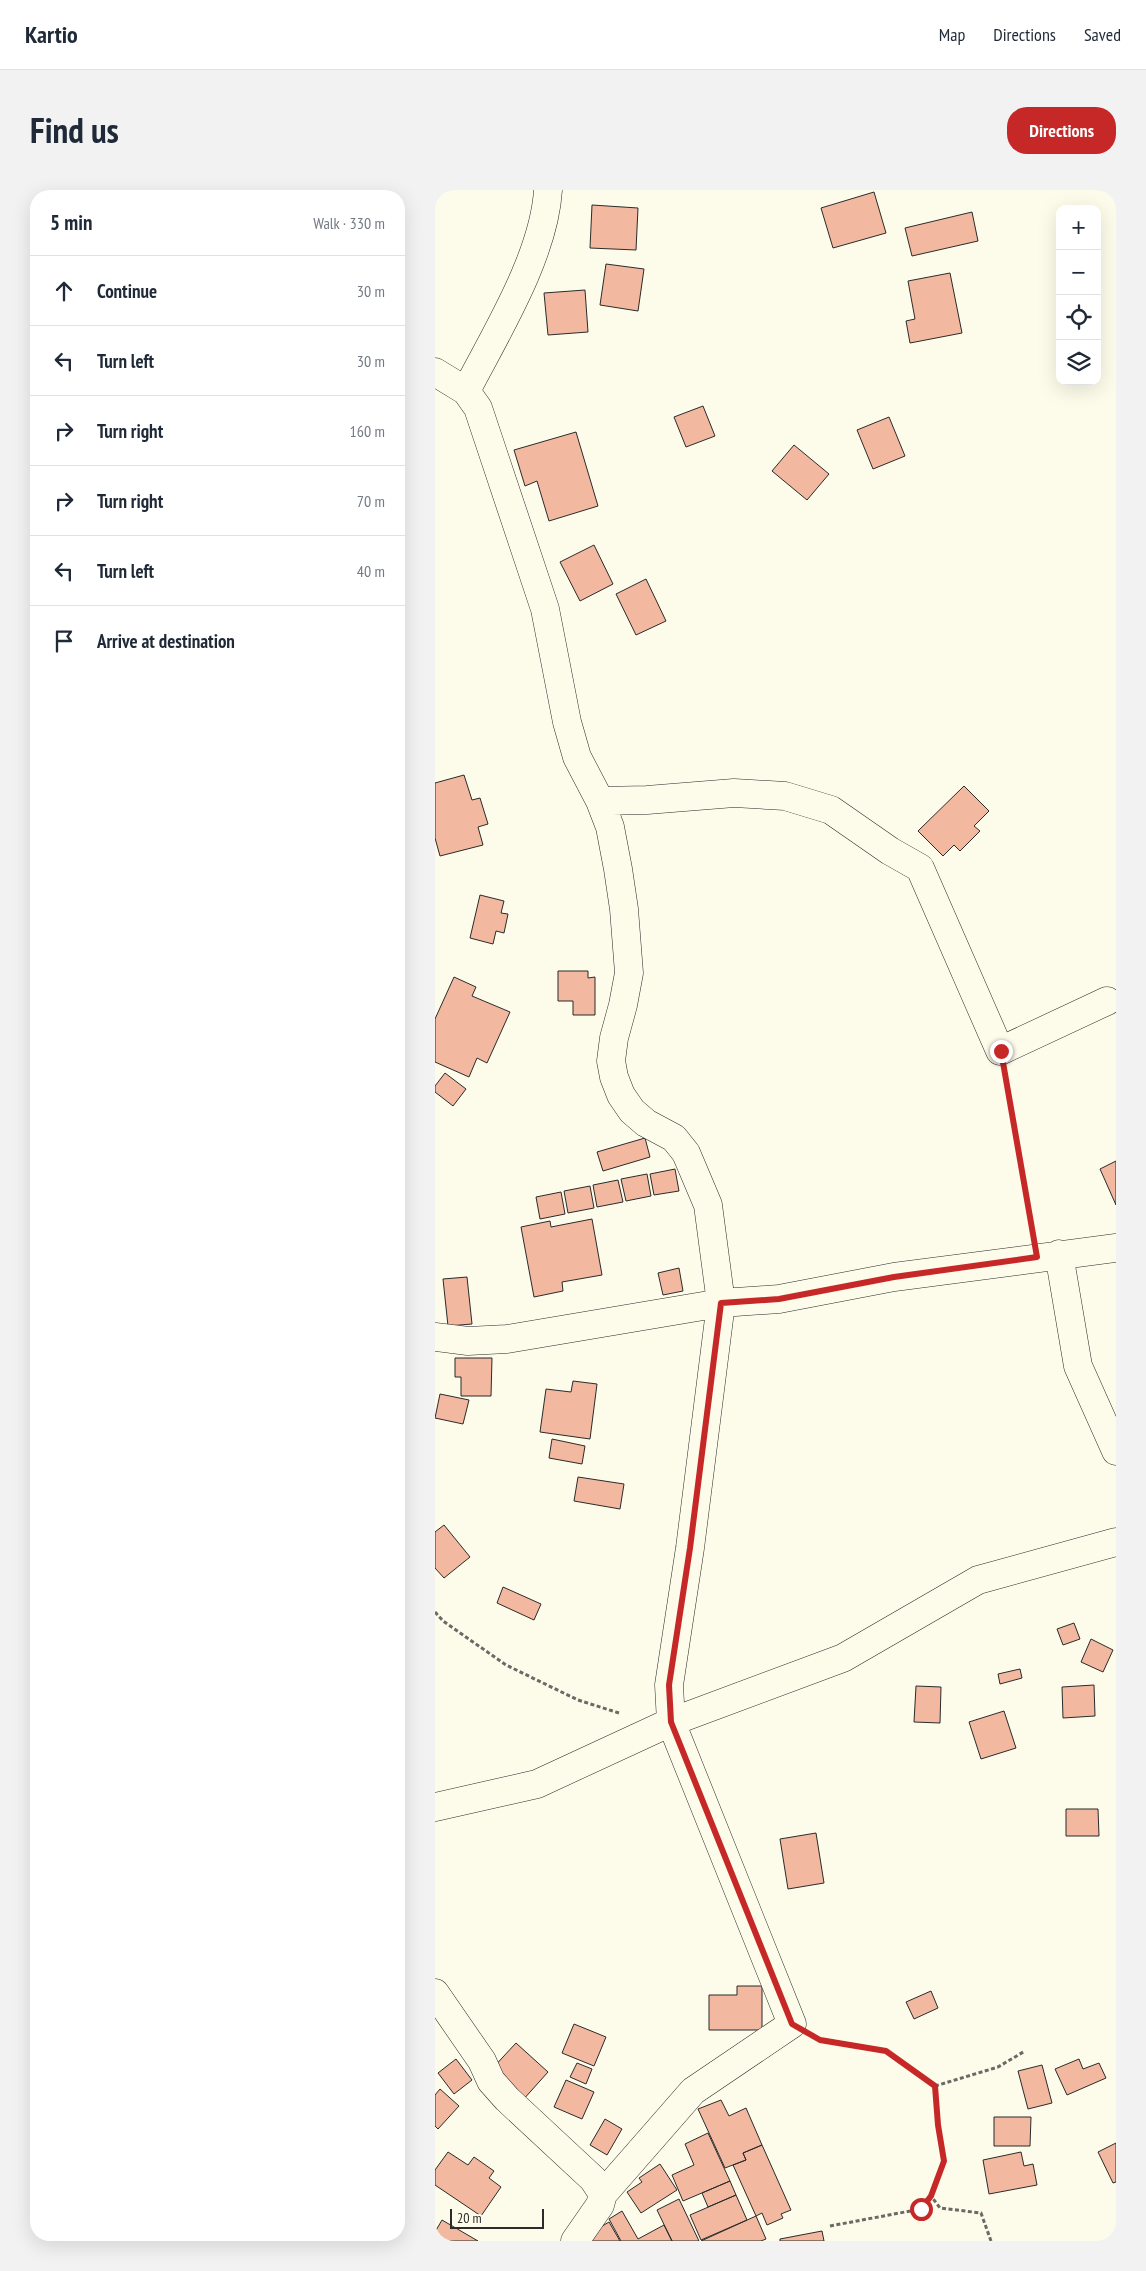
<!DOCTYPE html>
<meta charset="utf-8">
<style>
:root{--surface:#fff;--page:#f2f2f3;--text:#1f2937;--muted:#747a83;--line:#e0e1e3;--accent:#c62828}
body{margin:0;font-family:"PT Sans Narrow",sans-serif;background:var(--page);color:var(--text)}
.controls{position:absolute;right:15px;top:15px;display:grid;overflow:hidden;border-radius:10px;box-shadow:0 5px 20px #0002}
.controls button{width:45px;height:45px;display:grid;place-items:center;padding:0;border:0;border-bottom:1px solid var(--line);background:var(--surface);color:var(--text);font:25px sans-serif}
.scale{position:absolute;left:15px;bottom:12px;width:94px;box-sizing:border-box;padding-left:5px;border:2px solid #2b2b2b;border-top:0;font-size:14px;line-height:18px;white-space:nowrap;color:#2b2b2b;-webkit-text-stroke:4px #fdfbea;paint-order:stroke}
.stop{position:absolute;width:15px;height:15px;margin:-11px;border:4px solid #c62828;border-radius:50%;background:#fff}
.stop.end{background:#c62828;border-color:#fff;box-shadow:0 1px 5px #0008}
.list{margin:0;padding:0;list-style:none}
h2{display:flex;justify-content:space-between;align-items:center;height:65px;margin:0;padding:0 20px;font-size:21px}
h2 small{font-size:16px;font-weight:400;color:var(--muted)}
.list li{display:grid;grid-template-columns:32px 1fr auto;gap:15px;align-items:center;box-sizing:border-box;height:70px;padding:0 20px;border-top:1px solid var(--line)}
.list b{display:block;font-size:19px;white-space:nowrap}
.list em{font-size:16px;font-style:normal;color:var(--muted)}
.icon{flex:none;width:28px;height:28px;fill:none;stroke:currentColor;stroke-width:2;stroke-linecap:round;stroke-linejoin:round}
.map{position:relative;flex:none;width:681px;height:2051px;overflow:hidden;border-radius:20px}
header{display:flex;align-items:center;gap:30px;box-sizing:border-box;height:70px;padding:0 25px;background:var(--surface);border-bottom:1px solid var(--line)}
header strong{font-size:24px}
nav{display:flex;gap:28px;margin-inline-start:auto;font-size:18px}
.intro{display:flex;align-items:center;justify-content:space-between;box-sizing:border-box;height:120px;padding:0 30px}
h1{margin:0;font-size:35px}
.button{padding:12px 22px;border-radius:20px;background:var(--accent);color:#fff;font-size:18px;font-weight:700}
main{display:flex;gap:30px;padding:0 30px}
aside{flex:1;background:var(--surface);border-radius:20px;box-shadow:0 5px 20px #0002}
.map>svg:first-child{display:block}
</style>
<header>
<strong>Kartio</strong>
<nav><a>Map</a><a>Directions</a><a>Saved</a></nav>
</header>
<div class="intro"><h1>Find us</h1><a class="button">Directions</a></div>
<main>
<aside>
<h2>5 min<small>Walk · 330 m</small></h2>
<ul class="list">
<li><svg class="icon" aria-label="ahead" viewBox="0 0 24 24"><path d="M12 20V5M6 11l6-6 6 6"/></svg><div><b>Continue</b></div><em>30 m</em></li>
<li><svg class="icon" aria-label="left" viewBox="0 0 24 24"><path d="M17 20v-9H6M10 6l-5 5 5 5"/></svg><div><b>Turn left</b></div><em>30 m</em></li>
<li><svg class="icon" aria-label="right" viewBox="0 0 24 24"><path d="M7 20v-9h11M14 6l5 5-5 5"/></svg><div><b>Turn right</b></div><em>160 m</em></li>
<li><svg class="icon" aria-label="right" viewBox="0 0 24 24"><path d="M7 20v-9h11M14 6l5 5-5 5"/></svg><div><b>Turn right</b></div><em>70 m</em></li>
<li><svg class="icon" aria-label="left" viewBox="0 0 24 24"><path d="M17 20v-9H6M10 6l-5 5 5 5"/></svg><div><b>Turn left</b></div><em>40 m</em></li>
<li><svg class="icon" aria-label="arrive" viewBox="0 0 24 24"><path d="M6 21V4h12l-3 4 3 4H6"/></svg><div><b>Arrive at destination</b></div></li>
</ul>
</aside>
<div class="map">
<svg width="681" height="2051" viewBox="0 0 681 2051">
<rect width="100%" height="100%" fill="#fdfbea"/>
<path fill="#f2b8a0" stroke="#2b2b2b" d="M439,2L451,43L398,58L386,18Z
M157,15L203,18L201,60L155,58Z
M537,22L543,51L477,66L470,38Z
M171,74L209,79L203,121L165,115Z
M515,83L527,143L475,153L471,131L480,129L473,91Z
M150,100L153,142L113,145L109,103Z
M268,216L280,246L251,257L239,227Z
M454,227L470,266L438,279L422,240Z
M141,242L163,316L114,331L102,291L90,296L79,260Z
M359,255L394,284L372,310L337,281Z
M159,355L178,394L145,411L125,372Z
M211,389L231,431L201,445L181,404Z
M29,585L37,610L45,608L53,634L43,637L48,655L5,666L0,648V593Z
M529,596L554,621L539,636L545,641L525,661L519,655L508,666L483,641Z
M45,705L69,711L66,723L73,724L69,743L61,741L58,754L35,748Z
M123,781H153V788L160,787V825H138V811H123Z
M19,787L41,797L37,806L75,822L52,873L42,868L34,887L0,872V829Z
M10,883L31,899L18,916L0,902V896Z
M210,948L215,967L168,981L162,962Z
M681,971V1015L665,979Z
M240,979L244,1001L219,1005L215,984Z
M212,984L216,1006L191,1011L186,989Z
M183,990L188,1012L162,1017L158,995Z
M155,996L159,1018L133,1023L129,1001Z
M126,1002L130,1024L105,1029L101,1007Z
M157,1029L167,1085L127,1092L128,1101L99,1107L86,1037L115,1031L116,1037Z
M244,1078L248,1101L228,1105L223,1083Z
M32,1087L37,1134L13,1136L8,1089Z
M20,1168H57L56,1206H26V1187H20Z
M138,1191L162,1194L155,1249L105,1242L111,1199L136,1202Z
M5,1204L34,1210L28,1234L0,1228Z
M117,1249L150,1256L147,1274L114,1268Z
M143,1287L189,1294L185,1319L139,1311Z
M9,1335L35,1367L9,1388L0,1378V1342Z
M68,1397L106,1414L99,1430L62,1413Z
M639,1433L645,1449L628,1455L622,1439Z
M656,1449L678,1460L668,1482L646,1472Z
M585,1479L587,1488L565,1494L563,1484Z
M659,1495L660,1526L628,1528L627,1497Z
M481,1496L506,1497L505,1533L479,1532Z
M569,1521L581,1558L546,1569L534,1532Z
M631,1619H663L664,1646H631Z
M381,1643L389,1693L353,1699L345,1649Z
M302,1796H327V1840H274V1805H302Z
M496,1801L503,1818L479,1829L471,1812Z
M139,1834L171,1847L159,1876L127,1863Z
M81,1853L113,1882L87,1911L55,1881Z
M21,1869L37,1890L19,1904L3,1883Z
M644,1869L648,1879L664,1873L671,1888L632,1905L620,1879Z
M142,1873L157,1879L151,1894L135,1887Z
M607,1875L617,1913L593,1919L583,1881Z
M131,1890L159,1902L147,1929L119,1917Z
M5,1899L24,1916L3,1939L0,1936V1905Z
M286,1910L294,1926L311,1918L327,1955L308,1963L311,1970L290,1978L263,1919Z
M559,1927H596L595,1956H559Z
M170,1929L187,1939L172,1965L155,1955Z
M273,1943L295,1991L248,2011L237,1985L259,1975L250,1954Z
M681,1953V1992L678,1993L663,1962Z
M327,1955L356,2020L346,2024L348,2028L332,2035L327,2023L321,2026L298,1975L311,1970L308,1963Z
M13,1962L33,1975L39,1967L59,1981L54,1988L66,1997L46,2026L0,1995V1980Z
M586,1962L589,1976L598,1974L602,1995L554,2004L548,1970Z
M225,1974L242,2000L206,2023L192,2002L207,1992L204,1988Z
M295,1991L301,2005L273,2017L267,2003Z
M301,2005L312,2030L266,2050L255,2025Z
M244,2009L264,2051H237L222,2020Z
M187,2021L203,2049L229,2035L237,2051H186L174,2029Z
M321,2026L331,2049L326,2051H266Z
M7,2030L43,2051H0V2042Z
M174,2032L185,2051H148L147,2048Z
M387,2041L389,2051H345V2049Z"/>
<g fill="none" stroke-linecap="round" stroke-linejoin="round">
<defs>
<path id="street" d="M0,182L31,201L43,218L110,419L132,532L142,567L165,611L212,610L299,603L350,606L396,620L455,661L485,678L565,861L672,811
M31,201C61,143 109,66 113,0
M165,611L175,637L183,679L189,719L194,783L188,815L179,848L176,871L179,887L186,905L197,921L211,933L239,948L251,963L273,1015L286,1113L255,1358L234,1495L236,1532L357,1834L258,1901L168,2004
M624,1064L643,1176L681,1261
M0,1147L33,1151L72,1149L286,1113L344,1109L459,1087L681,1058
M0,1617L102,1594L236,1532L408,1468L543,1390L681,1352
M0,1803L47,1871L56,1891L72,1909L158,1989L168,2004L165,2015L140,2051"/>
</defs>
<use href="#street" stroke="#2b2b2b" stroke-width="29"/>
<path stroke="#6a6964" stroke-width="3" stroke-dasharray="4 2.5" stroke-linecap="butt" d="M571,890L597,1039
M0,1422L8,1431L71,1475L143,1510L184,1523
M382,1848L451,1861L500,1896
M500,1896L503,1935L509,1971L496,2006L505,2018L546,2023L556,2051
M500,1896L563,1877L590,1861
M395,2036L486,2019L496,2006"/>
<use href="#street" stroke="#fdfbea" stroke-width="28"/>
</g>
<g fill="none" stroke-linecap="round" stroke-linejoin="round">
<path stroke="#c62828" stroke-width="6" d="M486,2019L496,2006L509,1971L503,1935L500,1896L451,1861L385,1850L357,1834L236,1532L234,1495L255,1358L286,1113L344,1109L459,1087L602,1067L566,861"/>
</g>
</svg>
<div class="controls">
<button>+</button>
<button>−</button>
<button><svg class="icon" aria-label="locate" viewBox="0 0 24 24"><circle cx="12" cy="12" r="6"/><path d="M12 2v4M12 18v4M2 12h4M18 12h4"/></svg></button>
<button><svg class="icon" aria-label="layers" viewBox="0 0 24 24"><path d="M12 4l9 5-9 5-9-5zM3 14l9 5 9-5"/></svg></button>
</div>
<div class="scale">20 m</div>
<div class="stop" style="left:486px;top:2019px"></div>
<div class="stop end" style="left:566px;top:861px"></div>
</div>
</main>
